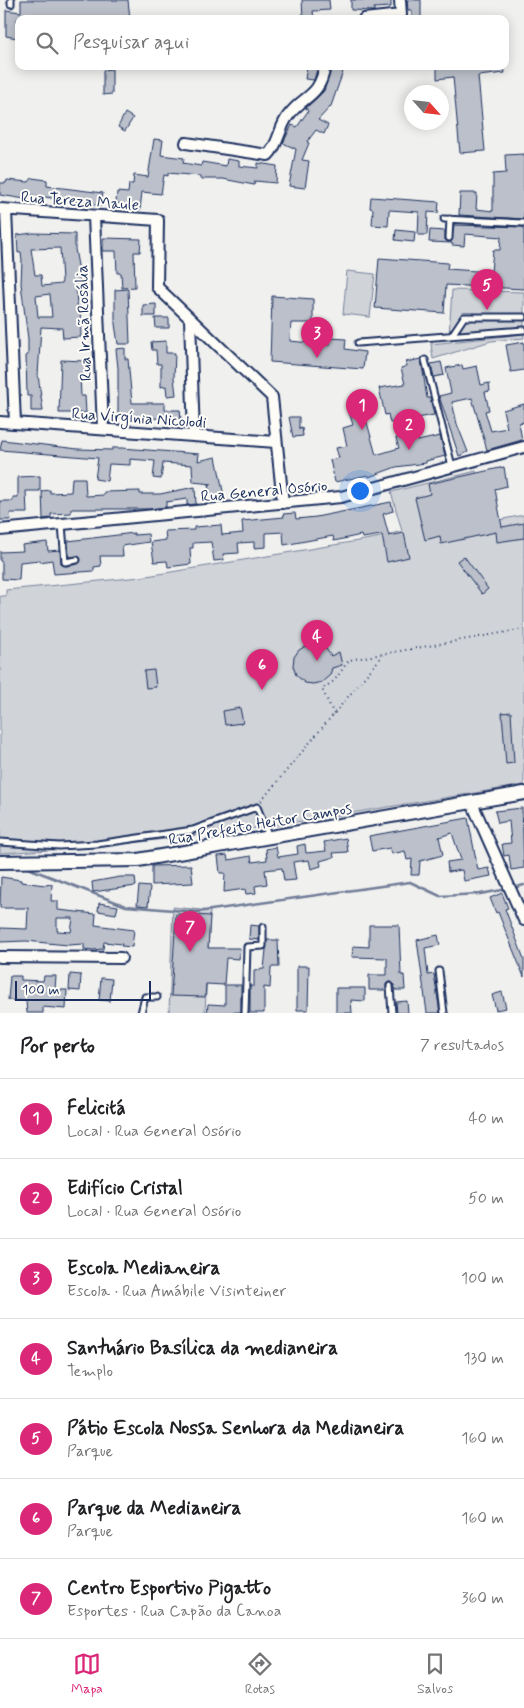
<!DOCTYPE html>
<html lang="pt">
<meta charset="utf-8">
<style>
:root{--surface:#fff;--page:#f6f6f6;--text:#202124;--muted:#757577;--line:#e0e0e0;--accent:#db2777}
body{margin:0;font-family:Mynerve,sans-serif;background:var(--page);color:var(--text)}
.compass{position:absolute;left:404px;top:85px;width:45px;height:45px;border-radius:50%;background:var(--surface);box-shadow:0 2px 12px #0003;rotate:117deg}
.scale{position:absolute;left:15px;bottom:12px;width:136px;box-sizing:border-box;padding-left:5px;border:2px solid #1b2f5e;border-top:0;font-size:14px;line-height:18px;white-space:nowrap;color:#1b2f5e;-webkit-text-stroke:4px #fdfcf7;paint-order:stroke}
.you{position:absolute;left:359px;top:490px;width:18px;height:18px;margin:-12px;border:4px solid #fff;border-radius:50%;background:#1a73e8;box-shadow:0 0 0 8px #1a73e833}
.badge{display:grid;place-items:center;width:32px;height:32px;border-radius:50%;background:var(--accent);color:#fff;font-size:16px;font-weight:700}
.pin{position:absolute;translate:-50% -41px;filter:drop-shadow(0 1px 2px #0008)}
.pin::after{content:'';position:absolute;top:26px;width:18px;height:15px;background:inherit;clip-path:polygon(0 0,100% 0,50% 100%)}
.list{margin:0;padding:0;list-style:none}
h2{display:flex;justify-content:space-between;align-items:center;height:65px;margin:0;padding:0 20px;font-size:21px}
h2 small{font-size:16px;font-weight:400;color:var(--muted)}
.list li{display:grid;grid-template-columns:32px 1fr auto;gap:15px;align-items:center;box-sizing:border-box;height:80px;padding:0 20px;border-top:1px solid var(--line)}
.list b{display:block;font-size:19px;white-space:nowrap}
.list p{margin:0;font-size:16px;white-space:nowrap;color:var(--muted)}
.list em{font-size:16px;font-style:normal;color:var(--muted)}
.icon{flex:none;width:28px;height:28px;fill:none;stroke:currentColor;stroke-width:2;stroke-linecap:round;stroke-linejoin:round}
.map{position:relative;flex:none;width:524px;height:1013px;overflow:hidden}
.search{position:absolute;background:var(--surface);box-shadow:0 2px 12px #0003;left:15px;right:15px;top:15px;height:55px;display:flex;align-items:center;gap:12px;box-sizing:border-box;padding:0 18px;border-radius:10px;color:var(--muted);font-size:19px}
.sheet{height:625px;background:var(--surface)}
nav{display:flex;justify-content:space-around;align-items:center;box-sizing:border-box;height:70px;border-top:1px solid var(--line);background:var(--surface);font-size:14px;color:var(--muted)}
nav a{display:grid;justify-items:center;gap:2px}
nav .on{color:var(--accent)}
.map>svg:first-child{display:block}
</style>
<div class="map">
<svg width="524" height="1013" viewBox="0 0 524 1013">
<rect width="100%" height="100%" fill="#f0f0ee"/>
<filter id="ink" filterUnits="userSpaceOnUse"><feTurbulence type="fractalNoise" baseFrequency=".02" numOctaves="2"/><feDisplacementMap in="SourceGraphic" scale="10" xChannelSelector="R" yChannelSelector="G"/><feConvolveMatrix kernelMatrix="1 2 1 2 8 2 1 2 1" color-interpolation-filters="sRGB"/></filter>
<g filter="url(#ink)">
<path fill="#d0d3d8" stroke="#76819b" d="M347,271L375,274L370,317L343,314Z
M452,290L524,292V328L449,335Z
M524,334V338L491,341L433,359L431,344Z
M476,471L488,522L524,515V785L265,827L98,847L0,853V596H6V590L141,577L376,538L402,531L391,492Z
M173,907L210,911L205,1013H169Z"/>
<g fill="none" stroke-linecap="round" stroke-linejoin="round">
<path stroke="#6f7b97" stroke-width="2.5" d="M25,867L126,906L197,912L410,882L440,896L480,894L508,889
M513,888L524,885"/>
</g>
<path fill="#bbc0ca" stroke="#1b2f5e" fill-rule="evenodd" d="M21,0H128L130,19H17V38L6,36V10L21,12Z
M302,0H329L330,10L313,11L314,19H303Z
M351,0H391V7L374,8V11H372L351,10Z
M407,0H421V19H412V10H408Z
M307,66H318L314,80L305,79Z
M332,66H345L331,106L318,120L328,125L324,134L316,130L307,142L309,143L302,160L309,161L305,188L289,186L296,149L283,143L292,125L297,127L308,111L306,108L324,91Z
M437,66H504L505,73L478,76L485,151L460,153L453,77L437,79Z
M112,69V94L103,95V70Z
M125,113L133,118L125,131L118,127Z
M154,139L163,140L161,155L184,158L183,163L201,166L202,162L226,166L227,159L239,161V166L258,168V163L277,166L276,183L255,181L254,185L223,179H200V176L168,173V176L164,175L161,194L142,192L140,210L126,208L127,205L116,203L117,192L128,193L129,184H133L134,175L148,177Z
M524,154V219L459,215L460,193H477L476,209L493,211V174L506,173L505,155Z
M32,178L47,180V186L103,193L101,206L26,194L25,199L0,195V183H6L7,180L29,182Z
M371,197L439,202L438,213L428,212L427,235H418L419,212L389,210L388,226L372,225L373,209L370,208Z
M454,225L524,227V289L446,285L444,313L375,308L379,258L448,263L447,269L491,272L493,250H500L501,237L465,234L464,246L452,245V243L429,242L430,230L445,231V240L451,242Z
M396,230L415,232L414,242L395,240Z
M33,233L75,234V249L79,271L80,290H76L77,306H80L81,337L63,338L62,328L41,327L38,375L43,411H31V396H27L26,355H28V339L21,284L22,260L21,252L18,253L17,235ZM60,248L62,281L61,284L42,286L41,275H35L31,249ZM50,294L52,317H38L36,296Z
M103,238L141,239L140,252H134L135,287L122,288L121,273H117L116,251H103Z
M128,289L130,344H118L115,324V290Z
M272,296L313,299V323H291L290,341L330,345V338L346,339L345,349L365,352L363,369L270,362Z
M156,304V316H143V305Z
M155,318H169V328H156Z
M166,341V353H175L174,378L176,395L167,396L166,386L161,387V364H157L156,350H152L151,342Z
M524,342V370L511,372L506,345Z
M125,348V359H128L132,403H165V410H180L181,419L118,417V368L116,349Z
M421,359L427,398H430L434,415L390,423L388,414L385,415L379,388L405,384L401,368L407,366L406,362Z
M61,360L85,361V374H80L81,396H85L86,413H59Z
M441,362L444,375L434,377L431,364Z
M462,365L463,369L477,366L481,385L489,383L490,391L485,392L489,410L485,411L491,431L507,428L503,410L524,404V422L519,423L522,440L487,450L472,398L452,402L457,424L468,452L459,456L439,396L451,393L446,368Z
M361,401L376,455L399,448L396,438L416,434L418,441L440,436L445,456L426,461V463L396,467L369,477L368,475L335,482L330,460L339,458L336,448L347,446L343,428L353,425L347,405Z
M289,417H299V429L302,428L303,436L293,437Z
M2,440L78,449L112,450V448H122L199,454L198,461L216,457L224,496L211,498L208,485L212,484L193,482L192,465L163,463L161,479L153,478L155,461L130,459V465L109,464L107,481L95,479L98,458L0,450Z
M504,467L507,486L495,489L502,527L524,523V538L497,542L496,532L441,544L440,536L425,540L415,498L430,494L428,484Z
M40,476V491H26L27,513H10L11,520H0V501H13V497H18V477Z
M72,478H85L86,496L104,495V492L140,491V494H160L195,487L196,504L187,505V499L166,502V507L149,509H71V513L51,514V518L43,519L42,491L50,490V493L71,492Z
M391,502L393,511L383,514L389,536L404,533L409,557L387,562L382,535L362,538L361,535L334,541L333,536L284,545L283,532L266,533V547L254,548V542L238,543L239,553L223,554L224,560L214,561L211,542L193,543V548H190L191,564L168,567L167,561L154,562L151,542L166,540L165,531L194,530V527L221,525L222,535L243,533L242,521L284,517L283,514L295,513L296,519L316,517Z
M134,533V535L148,534L149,542L122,546L123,556H100L101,566L94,567V571L54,574L52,560L40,562V560L20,562L19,580L2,579V562L0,561V552L23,551L22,545L47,542L48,551L60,550L61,563L66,566L78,564L81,560L78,556L69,557L68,541Z
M464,556L488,589L482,594L457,561Z
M309,644L317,645L326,649L331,656L339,652L342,665L332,668L330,675L322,682L313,684L305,683L296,675L293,666L294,657L299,650Z
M154,670L156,687L146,688L144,671Z
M240,708L243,723L225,725L223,711Z
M511,712L514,763L506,764L502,713Z
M522,808L524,868L511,870L509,855L504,856L502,844L511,843L509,821L498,823L495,811Z
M468,818L478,870L489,868L491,876L464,881L462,870L448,872L447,862L461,860L452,833L439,837L443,855L420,861L419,875H411L412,859L407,860L405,851L392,854L390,848L372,851L369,836Z
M346,838L348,852L333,853L334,857L320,861L321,866L311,869L309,860L293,862L296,880L284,881L282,868L265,870L267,884L255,886L256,893L246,894L245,889L224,892L225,873H220L218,856L227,855L228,860L251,856L252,862L267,860L266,849L276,847L278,857L298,854L297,846L305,844L306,853L326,851L324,842Z
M191,865L193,883L152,885V866Z
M1,877L21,880V882L45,885L52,884L51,901H58V910L96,914L95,925L134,930L132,947L121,946L122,944L104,942L103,949L93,950L84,949V944L68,945L26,941L0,942V928L27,929L28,908H0ZM57,918H73L71,932L57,931Z
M120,877H135L136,886L93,892L92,882Z
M139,886L150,887L148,906L137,905Z
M502,893L508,908L505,909L524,959V977L498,912L496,913L490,898Z
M99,903L118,906L116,914L98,911Z
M176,914L210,916L208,948H240L239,959L226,958L224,985L206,984L205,997L171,996Z
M250,925L259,926V940L249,939Z
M369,925H399L401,975H404L405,990H395L394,984L390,982L386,984V990H369V975H387V958L352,957L353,946L369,947Z
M438,935L440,945L425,948L428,975L434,974L440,1013H427L417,940Z
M267,940H278L279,967H271L270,988L264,987V1013H250V986H254V970L264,969Z
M297,966H309L308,1010H297Z
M70,974L81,975L80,991L69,990Z
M10,976H21V980L43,981L44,976H56L55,990H67L66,1009L43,1007V1013H27L26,1001L8,1000Z
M101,978L112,979L110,1001L99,1000Z
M225,985H241V1012L207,1013L208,1004L225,1005Z
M336,988H365V1001L351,1000L352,1013H336Z
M502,992L506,1008L496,1010L492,995Z
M407,1001L408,1013H397L396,1002Z"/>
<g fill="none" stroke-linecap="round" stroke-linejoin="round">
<defs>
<path id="service" d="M11,4V0
M444,219L524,223
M449,238L450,219
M452,335L464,317H524
M358,343L524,330
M425,360L452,466
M62,524L65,562L77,560
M0,842L59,846L97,844L193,830L257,807L269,837
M439,971L444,1013
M390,986L392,1013
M141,1013L145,997H157
M245,1013L247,947L263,946V927"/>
<path id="minor" d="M364,19L401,15L400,0
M186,143L268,155C279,144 279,128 288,116C304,94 319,99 325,66
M0,209L158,220L157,287L272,397L283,503
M6,210L15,423
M94,216L103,429
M190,319L194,436
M0,422L276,442
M0,530L341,497L524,447
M472,803L524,920
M0,957L121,958"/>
<path id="tertiary" d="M0,862L138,860L524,793"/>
</defs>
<use href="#service" stroke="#1b2f5e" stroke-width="9"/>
<use href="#minor" stroke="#1b2f5e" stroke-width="14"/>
<use href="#tertiary" stroke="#1b2f5e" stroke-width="16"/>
<path stroke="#1b2f5e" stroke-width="2" stroke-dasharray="1 4" stroke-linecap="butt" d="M334,714L322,689L334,681L349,660L524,629
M261,801L383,655"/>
<use href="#service" stroke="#fdfcf7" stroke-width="5"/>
<use href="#minor" stroke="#fdfcf7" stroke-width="10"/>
<use href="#tertiary" stroke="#fdfcf7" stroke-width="12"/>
</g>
</g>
<g text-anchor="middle" stroke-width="4" stroke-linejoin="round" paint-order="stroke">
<g font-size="16" fill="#1b2f5e" stroke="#fdfcf7">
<text transform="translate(80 200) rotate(4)" y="6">Rua Tereza Maule</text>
<text transform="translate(83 323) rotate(-92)" y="6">Rua Irmã Rosália</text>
<text transform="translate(139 417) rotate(4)" y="6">Rua Virgínia Nicolodi</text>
<text transform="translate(264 490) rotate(-5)" y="6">Rua General Osório</text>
<text transform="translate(260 823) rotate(-10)" y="6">Rua Prefeito Heitor Campos</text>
</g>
</g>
</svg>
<svg class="compass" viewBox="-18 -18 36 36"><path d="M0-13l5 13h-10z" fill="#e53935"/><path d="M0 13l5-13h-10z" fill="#757577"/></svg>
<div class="scale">100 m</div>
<div class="you"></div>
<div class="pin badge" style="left:362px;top:430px">1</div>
<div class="pin badge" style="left:409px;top:450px">2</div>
<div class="pin badge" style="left:317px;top:358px">3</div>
<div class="pin badge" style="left:317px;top:661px">4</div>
<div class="pin badge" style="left:487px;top:310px">5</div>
<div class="pin badge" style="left:262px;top:690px">6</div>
<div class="pin badge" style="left:190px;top:952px">7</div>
<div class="search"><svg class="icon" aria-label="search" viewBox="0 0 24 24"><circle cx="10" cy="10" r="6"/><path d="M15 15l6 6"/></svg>Pesquisar aqui</div>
</div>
<section class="sheet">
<h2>Por perto<small>7 resultados</small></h2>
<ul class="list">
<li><span class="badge">1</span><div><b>Felicitá</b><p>Local · Rua General Osório</p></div><em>40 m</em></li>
<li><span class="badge">2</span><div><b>Edifício Cristal</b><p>Local · Rua General Osório</p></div><em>50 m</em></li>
<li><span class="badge">3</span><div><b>Escola Medianeira</b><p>Escola · Rua Amábile Visinteiner</p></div><em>100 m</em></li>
<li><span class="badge">4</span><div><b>Santuário Basílica da medianeira</b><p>Templo</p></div><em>130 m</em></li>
<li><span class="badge">5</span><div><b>Pátio Escola Nossa Senhora da Medianeira</b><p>Parque</p></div><em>160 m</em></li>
<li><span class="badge">6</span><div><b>Parque da Medianeira</b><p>Parque</p></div><em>160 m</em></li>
<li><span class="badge">7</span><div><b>Centro Esportivo Pigatto</b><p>Esportes · Rua Capão da Canoa</p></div><em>360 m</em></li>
</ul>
</section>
<nav>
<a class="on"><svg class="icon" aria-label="map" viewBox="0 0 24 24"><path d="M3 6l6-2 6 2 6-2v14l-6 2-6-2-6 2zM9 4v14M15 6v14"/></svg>Mapa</a>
<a><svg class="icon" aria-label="directions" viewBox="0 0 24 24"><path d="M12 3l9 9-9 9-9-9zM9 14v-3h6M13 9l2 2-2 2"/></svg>Rotas</a>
<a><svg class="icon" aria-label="saved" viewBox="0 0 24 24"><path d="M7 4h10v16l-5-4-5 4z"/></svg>Salvos</a>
</nav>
